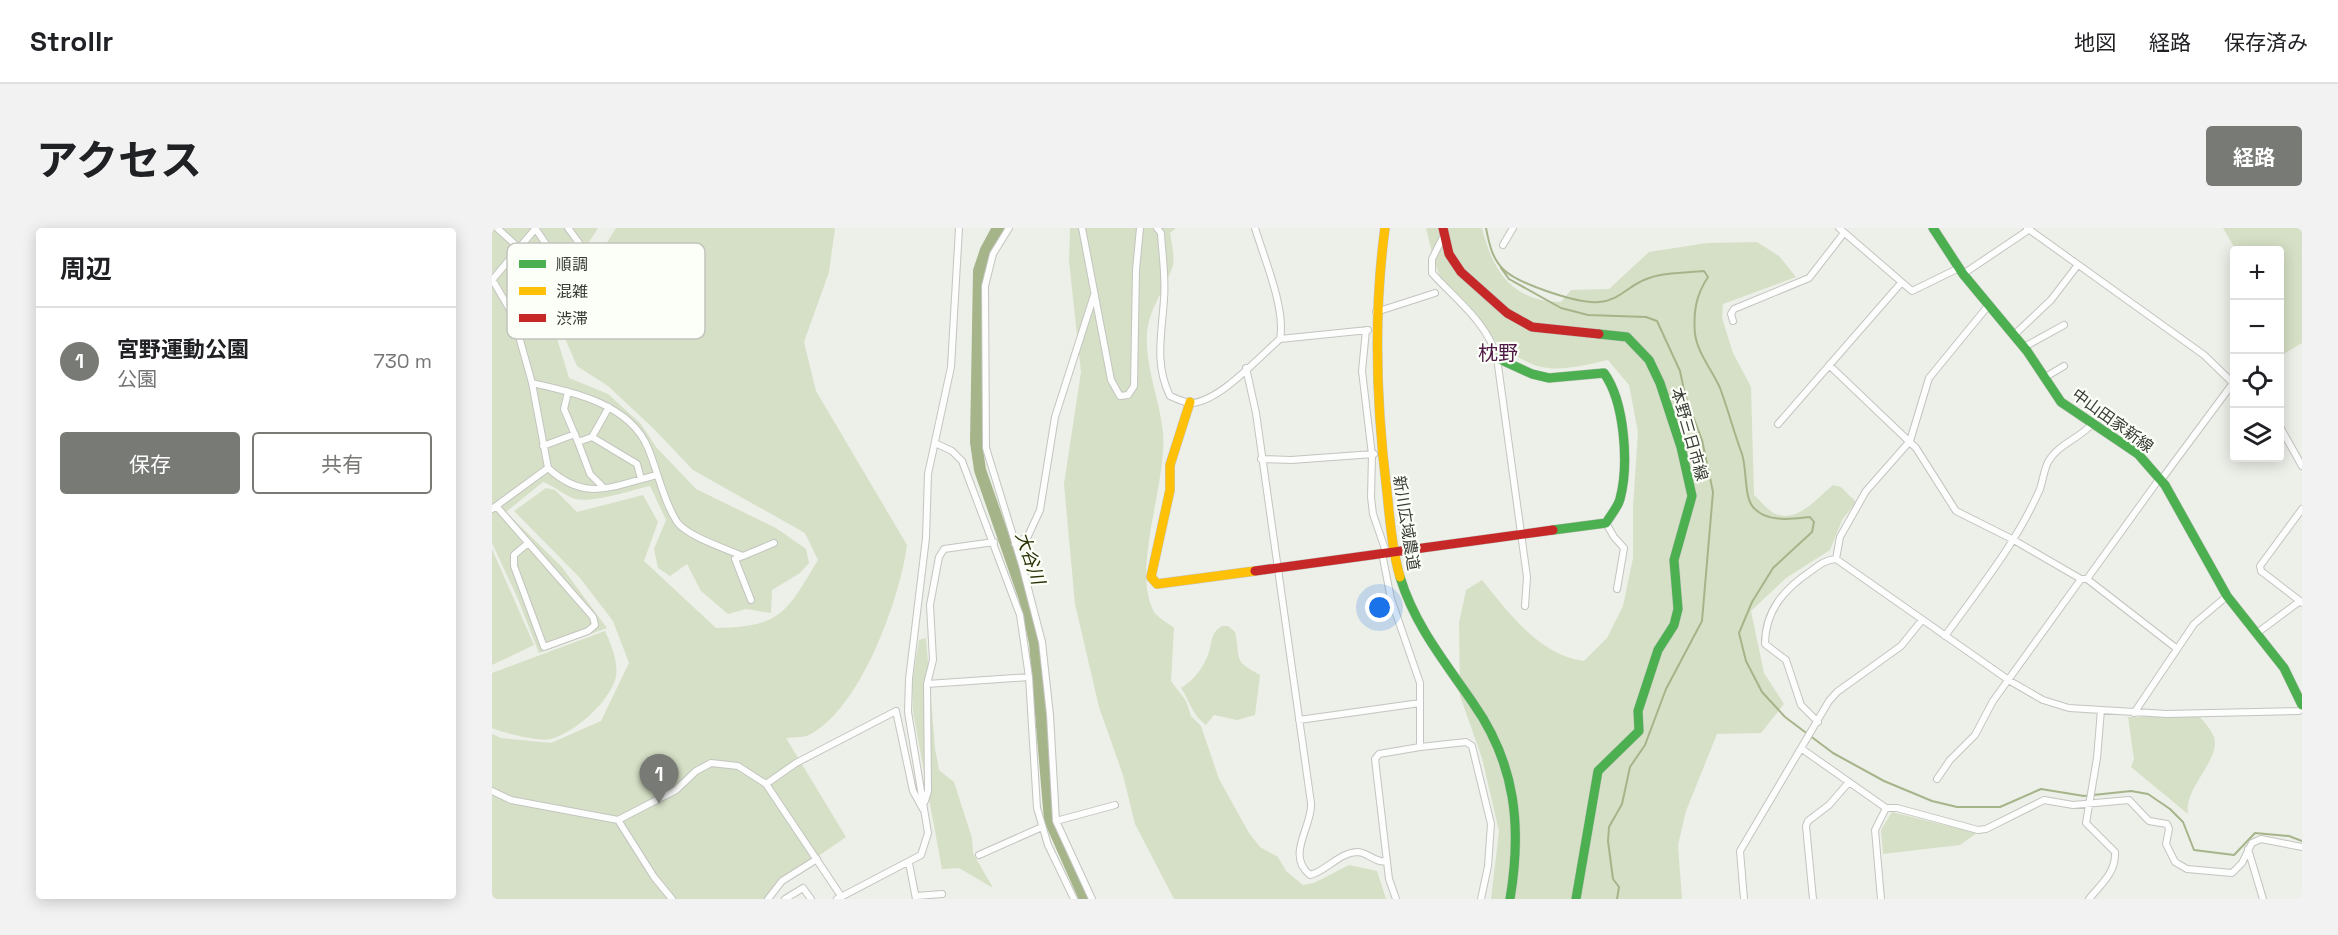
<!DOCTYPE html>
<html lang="ja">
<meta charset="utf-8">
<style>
:root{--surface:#fff;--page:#f2f2f2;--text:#202124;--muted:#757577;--line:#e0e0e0;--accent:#787a75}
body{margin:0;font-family:"Space Grotesk","Noto Sans JP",sans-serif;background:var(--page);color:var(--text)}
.controls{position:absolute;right:18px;top:18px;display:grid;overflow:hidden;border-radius:6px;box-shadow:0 3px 15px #0003}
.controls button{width:54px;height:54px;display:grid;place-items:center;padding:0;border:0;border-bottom:2px solid var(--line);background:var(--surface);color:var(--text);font:30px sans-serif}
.you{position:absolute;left:888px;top:380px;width:21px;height:21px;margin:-15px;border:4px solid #fff;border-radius:50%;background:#1a73e8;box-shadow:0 0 0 9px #1a73e833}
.badge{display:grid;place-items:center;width:39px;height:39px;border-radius:50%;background:var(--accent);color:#fff;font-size:20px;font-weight:700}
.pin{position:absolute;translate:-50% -50px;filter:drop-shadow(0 2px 3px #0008)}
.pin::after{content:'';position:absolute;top:32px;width:21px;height:18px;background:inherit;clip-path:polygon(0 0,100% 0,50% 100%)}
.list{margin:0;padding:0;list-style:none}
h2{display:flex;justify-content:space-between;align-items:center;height:78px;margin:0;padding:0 24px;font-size:26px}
h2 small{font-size:20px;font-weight:400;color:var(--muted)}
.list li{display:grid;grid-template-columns:39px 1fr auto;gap:18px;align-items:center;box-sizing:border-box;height:108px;padding:0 24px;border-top:2px solid var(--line)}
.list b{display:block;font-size:22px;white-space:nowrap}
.list p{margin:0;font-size:20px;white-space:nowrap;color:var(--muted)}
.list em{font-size:20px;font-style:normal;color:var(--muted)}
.actions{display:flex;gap:12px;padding:18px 24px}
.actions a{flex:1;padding:14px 0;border:2px solid var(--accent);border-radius:6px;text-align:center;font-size:21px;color:var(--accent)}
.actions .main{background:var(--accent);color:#fff}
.icon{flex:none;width:33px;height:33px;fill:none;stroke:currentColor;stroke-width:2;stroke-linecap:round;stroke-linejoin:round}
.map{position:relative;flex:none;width:1810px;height:671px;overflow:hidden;border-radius:6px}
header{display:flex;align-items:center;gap:36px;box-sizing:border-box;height:84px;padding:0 30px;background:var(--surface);border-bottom:2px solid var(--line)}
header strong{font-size:28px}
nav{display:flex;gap:33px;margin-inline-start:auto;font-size:21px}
.intro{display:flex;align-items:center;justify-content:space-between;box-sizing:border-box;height:144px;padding:0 36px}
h1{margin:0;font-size:42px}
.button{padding:15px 27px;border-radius:6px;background:var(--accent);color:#fff;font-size:21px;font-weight:700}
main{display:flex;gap:36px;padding:0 36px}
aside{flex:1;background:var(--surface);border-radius:6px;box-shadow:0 3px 15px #0003}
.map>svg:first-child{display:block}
</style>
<header>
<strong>Strollr</strong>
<nav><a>地図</a><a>経路</a><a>保存済み</a></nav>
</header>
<div class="intro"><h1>アクセス</h1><a class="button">経路</a></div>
<main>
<aside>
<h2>周辺<small></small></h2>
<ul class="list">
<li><span class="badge">1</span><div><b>宮野運動公園</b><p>公園</p></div><em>730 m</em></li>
</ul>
<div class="actions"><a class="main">保存</a><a>共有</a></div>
</aside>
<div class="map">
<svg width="1810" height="671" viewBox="0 0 1810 671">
<rect width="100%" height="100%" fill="#edefe9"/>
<path fill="#d6e0c6" d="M0,0H106L97,14L100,39L114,42L121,58L117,86L105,94L95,89L88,71L56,81L77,150L116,166L149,196L164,219L204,261L284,300L314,321L317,335L308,345L280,362L279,385L254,381L236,386L209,363L195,336L178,348L166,340L162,321L174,292L158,258C140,262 102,275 84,271C77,270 62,258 51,254L14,284L69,338L115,400L47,425L26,371L0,315Z
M124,0H343L337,44L312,114L324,163L415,317C408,371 368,482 317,507C310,510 301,509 294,510L354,609L290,653L276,671H0V506L9,510L59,515L109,493L137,435L121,393L88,350L22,283L54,260L63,262L85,284L151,267L166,294L152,333L224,400C289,399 294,385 326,332L313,305L201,242L161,200L116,158L85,138L69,101L74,89L84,79L99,100L111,101L128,93C138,58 124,49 114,16Z
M578,0H684L678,5C679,14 683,28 681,37C674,60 657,80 655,105C653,141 668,171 671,205C675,255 640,339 661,382C664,389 676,395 682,400L679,453L694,473L699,488L709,498L727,551L757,605L768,619L786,629L794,643L811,657L822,655L857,637L885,643L894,671H682L643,596L631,547L607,479L583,376L572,256L589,144L577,33Z
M934,0H990C1001,44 1020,73 1069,74L1079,62L1117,61L1157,24L1215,15L1265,14L1287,28L1304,49L1231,76L1230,90L1241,125L1259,159L1262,267C1268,272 1276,283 1284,286C1306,295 1326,269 1341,257L1349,259L1364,274L1350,292L1338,322L1294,350L1259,383L1272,445L1292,476L1269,505L1225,506L1194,583L1186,617L1190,671H999L1007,603L990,530L968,468L967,395L974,362L990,352C1017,385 1047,427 1092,433L1115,410L1131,378L1141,330V279L1146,204L1137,157L1116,132C1095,137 1063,145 1042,137C1013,126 973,87 955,61C943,43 939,20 934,0Z
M1731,0H1810V115L1788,128V22H1744Z
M0,321L42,417L0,437Z
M730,398H736L743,404C749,432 740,432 768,447L763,487L745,492L722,487L714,497C699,485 699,475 689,460C701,453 711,440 716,427C721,414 717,406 730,398Z
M113,403C119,416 128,437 123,452C115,476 83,504 59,511C47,514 11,505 0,500V445Z
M434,410L443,520L447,542L462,554L480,610L481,625L501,660L467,640L450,641L421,484L420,456L427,412Z
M1707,488C1712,494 1718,500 1721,507C1732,529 1691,560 1696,586L1639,539L1642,531L1636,489Z
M1400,584L1484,605H1485L1468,617L1391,626L1389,602Z"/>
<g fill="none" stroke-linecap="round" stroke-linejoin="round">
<path stroke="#a6b48a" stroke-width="2" d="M994,0C997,15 1000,31 1012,42C1027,56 1086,76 1107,74C1128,72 1135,59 1152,52C1169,44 1193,45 1212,43L1216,49C1204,67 1201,84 1203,106C1206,126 1220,142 1228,160C1236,181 1242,205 1250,226C1255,241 1252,269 1261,279C1274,295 1300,291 1318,289L1322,294L1320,304L1281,340L1260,374L1247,405L1254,433L1270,464L1293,489L1341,525L1392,553L1440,573L1465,579H1508L1549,561L1592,568L1639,563L1656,566L1678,581L1691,594L1702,622L1742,627L1763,605L1797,608L1810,613
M1009,40L1017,51L1069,80L1096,87L1154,89L1165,93L1188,143L1193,167L1210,212L1221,264L1210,393L1174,461L1153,517L1138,539L1130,576L1117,599L1116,613L1121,651L1127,659L1125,671"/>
<path stroke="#a6b48a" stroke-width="12" d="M506,0L494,22L487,43L484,214L488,242L533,371L543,415L558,592L593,671"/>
<defs>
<path id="street" d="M5,0L27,20L44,0
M43,0L65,32L64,51L91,52L93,23L76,0
M517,0L501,26L493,58L494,220L530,337L550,414L558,487L564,593L600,671
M590,0L619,152L628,168L636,167L642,158L644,42L648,0
M665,0L669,5C670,26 674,49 672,71C670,105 662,136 678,168C685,171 693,175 700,175C728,173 767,129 788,111C794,81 772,30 763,0
M1347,0L1420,63L1467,40
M1535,0L1712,127L1742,156
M952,7L940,31V45C963,71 996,95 1005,130L1035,349L1033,378
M1011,17L1021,0
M1471,46L1538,1
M0,51L21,87L40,155C81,164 138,176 156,220C166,244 171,272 185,294C195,308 234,321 251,328L282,315
M1,51L27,20L64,51L40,77L21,87
M884,84L943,65
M1241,93L1239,86L1242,81L1317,50L1352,5
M874,102L870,143L880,227L879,269L881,286L894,324
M1522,107L1559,72L1585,38
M788,111L876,102
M1532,119L1572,97
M1337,137L1424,220L1464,283L1520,311L1589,351H1595L1684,420
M754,140L764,185L819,575C821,598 793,627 818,647C835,643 846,625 865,624C876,624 884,636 895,633
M1552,150L1572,138
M76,164L72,181L86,214L100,209L145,236L149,251
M1286,196L1409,55
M1788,199L1810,238
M100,209L117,179
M86,214L98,246L112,260
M443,215L460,223L470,233L528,387L537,449L545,580L556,617L582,671
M51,218L83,206
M769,231L799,232L882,226
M56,240C94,275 120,258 165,247
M5,279L101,389L103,397L96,403L52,419L22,338V327L36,315
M0,281L56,240L40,155
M1114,295L1122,309L1132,320L1125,361
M523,316L536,308L548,282L563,189L602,67
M890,325L899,371L928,455V519L974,514L980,518L999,596L996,638L989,671
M251,328L243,331L259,372
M1344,331L1348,309L1374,263L1418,213L1437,150L1496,78
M1595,351L1665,254L1669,252L1741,155
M1808,373L1769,343L1768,338L1810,281
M1765,405L1808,373L1810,375
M1453,408C1487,361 1525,314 1548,261C1551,252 1552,242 1556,234C1566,216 1587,211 1600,196
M435,456L537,449
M1642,485L1702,396L1735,368
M807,492L928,475
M1326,494L1309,477L1294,432L1273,416C1273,383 1292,361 1319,343C1327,337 1333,332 1344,331L1518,453L1551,472L1577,480L1675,486L1807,483L1810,479
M1310,521L1394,580H1405L1486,602L1494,601L1552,572L1581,577L1637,572L1657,593L1675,596L1677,601L1674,616L1683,634L1695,641L1740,645L1750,635L1760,615L1769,611L1810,619
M1445,551L1458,532L1483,507L1501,473L1589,351
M274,556L304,535L404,483L421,563L431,581
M0,563L19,572L126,592L184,562L204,543L219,535L246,538L274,556L349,668
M433,573L436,563L435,456L441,432L438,377L447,329L452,321L502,314
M126,592L162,649L180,671
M564,593L623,577
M1756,621L1771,671
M487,627L550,599
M417,635L424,671
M424,668L450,666
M276,671L290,653L325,631
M293,671L311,660L319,671
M345,671L429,627L436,605L416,484L417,451L434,310L436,246L459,139L467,0
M904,671L897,651L883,531L887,526L928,519
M1252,671L1248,623L1337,473L1345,464L1409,418L1430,392
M1321,671L1314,598L1316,593L1337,577L1357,554
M1389,671L1383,602L1394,580
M1597,671C1609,656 1624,645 1623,624L1594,595L1605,530L1609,482"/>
<path id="fast" d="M1441,0L1471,46L1535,123L1569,174L1646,226L1673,257L1735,368L1792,440L1810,477
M1005,130L1040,146L1057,150L1112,145C1133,174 1137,237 1128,271C1126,279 1118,288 1114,295L1061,302
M908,349C923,398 953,434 981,475C1024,536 1030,599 1018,671
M1084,671L1106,543L1147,503L1146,483L1166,422L1182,397L1186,381L1182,332L1200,268L1189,219L1168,155L1157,132L1135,109L1107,106"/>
<path id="slow" d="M893,0C881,88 884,175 895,264C898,292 900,321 908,349
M698,174L678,237V262L659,349L665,356L763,343"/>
<path id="jam" d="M951,0L957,26L969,44L1015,85L1040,99L1107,106
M763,343L1061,302"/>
</defs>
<use href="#street" stroke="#c3c5c0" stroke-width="8"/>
<use href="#fast" stroke="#c3c5c0" stroke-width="10"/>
<use href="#slow" stroke="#c3c5c0" stroke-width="10"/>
<use href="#jam" stroke="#c3c5c0" stroke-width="10"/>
<use href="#street" stroke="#fcfdfc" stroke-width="6"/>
<use href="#fast" stroke="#4caf50" stroke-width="9"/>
<use href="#slow" stroke="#ffc107" stroke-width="9"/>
<use href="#jam" stroke="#c62828" stroke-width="9"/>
</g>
<g text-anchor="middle" stroke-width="4.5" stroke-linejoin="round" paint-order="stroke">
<g font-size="16" fill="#393b36" stroke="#fcfff7">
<text transform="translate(1621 192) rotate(36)" y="6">中山田家新線</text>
<text transform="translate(1198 206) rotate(74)" y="6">本野三日市線</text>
<text transform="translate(915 295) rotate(81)" y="6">新川広域農道</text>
</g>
<g font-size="18" font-style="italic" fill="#243004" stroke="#fcfff7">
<text transform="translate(538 330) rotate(71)" y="6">大谷川</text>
</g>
<g font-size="20" fill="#4e1946" stroke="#fcfff7">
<text x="1006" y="132">枕野</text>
</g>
</g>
<rect x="15" y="15" width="198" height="96" rx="9" fill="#fcfff7" stroke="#c2c4bd" stroke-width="1.5"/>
<rect x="27" y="32" width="27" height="8" fill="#4caf50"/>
<rect x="27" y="59" width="27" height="8" fill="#ffc107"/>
<rect x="27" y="86" width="27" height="8" fill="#c62828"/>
<g font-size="16" fill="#393b36">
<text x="64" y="42">順調</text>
<text x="64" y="69">混雑</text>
<text x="64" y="96">渋滞</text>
</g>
</svg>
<div class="controls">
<button>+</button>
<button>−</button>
<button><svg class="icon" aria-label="locate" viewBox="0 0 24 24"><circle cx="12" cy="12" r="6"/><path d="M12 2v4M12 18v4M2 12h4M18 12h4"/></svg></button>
<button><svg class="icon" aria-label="layers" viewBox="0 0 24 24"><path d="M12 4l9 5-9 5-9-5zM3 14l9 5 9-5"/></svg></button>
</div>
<div class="you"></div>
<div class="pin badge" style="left:167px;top:576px">1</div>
</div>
</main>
